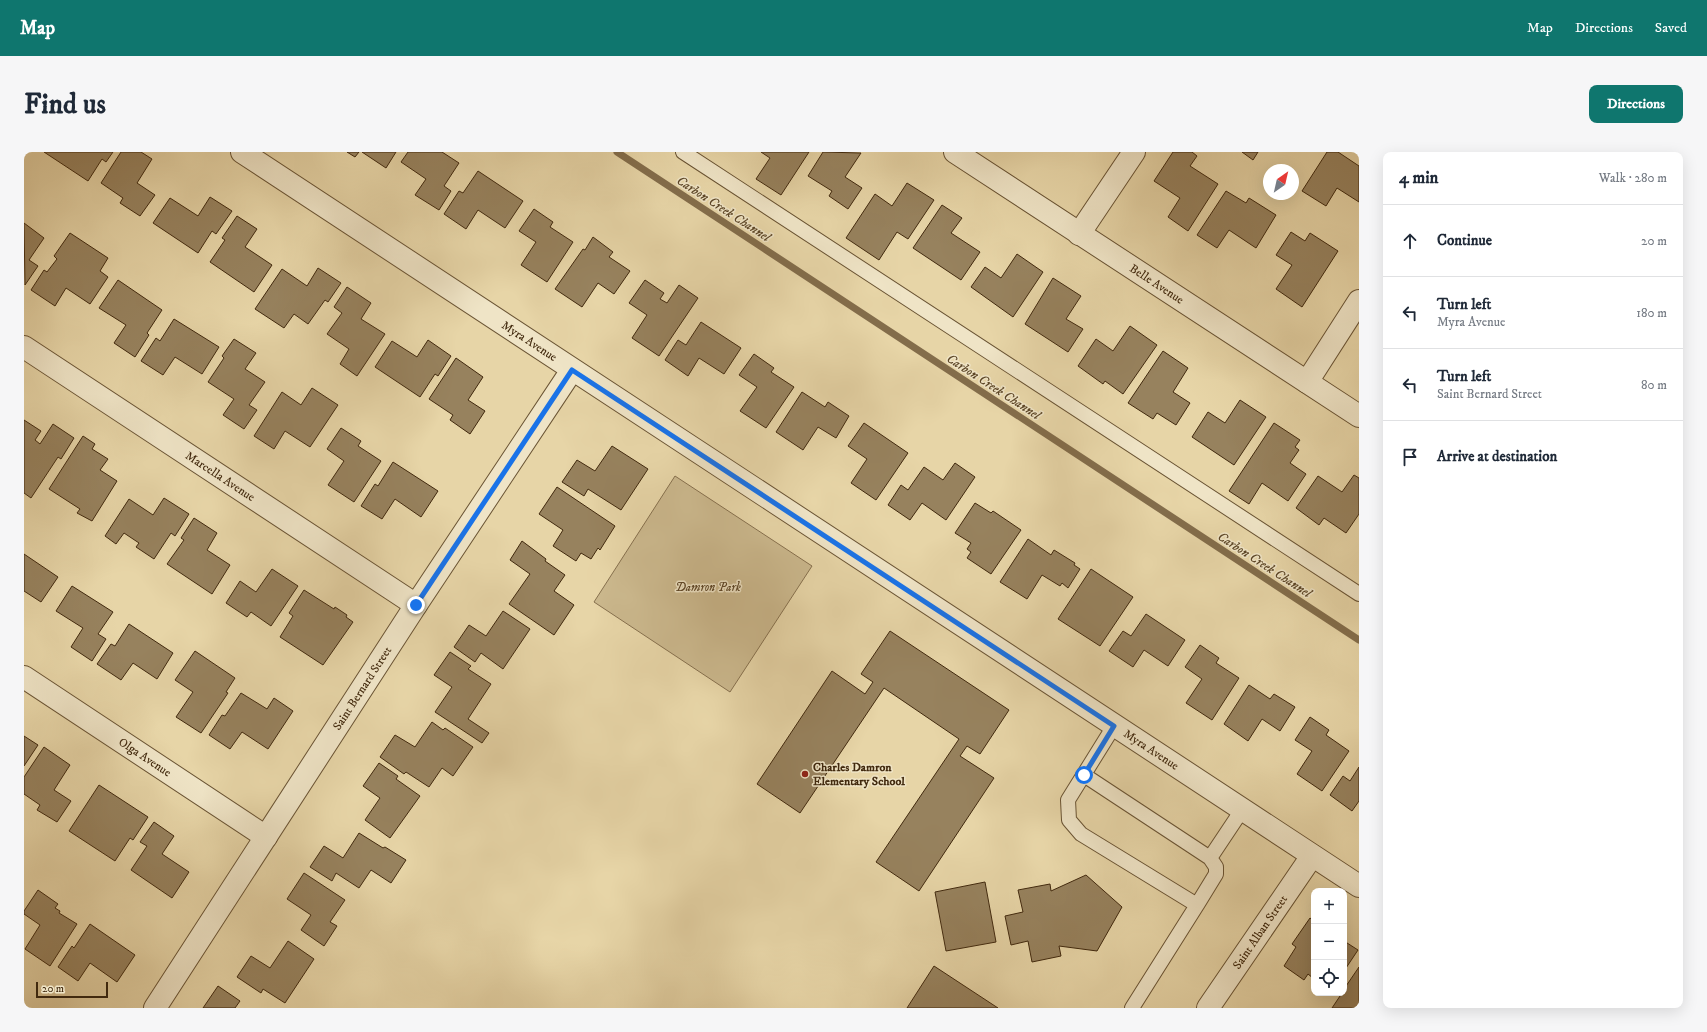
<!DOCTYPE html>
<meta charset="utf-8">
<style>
:root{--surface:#fff;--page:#f6f6f7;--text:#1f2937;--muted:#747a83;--line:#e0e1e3;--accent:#0f766e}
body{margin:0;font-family:"IM FELL DW Pica",serif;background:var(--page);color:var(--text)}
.controls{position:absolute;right:12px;bottom:12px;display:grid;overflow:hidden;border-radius:8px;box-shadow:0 4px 16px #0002}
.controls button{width:36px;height:36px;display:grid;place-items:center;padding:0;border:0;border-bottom:1px solid var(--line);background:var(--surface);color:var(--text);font:20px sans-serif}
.compass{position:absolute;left:1239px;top:12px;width:36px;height:36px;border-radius:50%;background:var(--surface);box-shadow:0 4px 16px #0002;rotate:34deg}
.scale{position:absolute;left:12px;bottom:10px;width:72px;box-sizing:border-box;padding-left:4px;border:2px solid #41290e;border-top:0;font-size:11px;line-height:14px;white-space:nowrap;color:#41290e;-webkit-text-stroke:3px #efe4c6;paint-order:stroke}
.stop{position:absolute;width:12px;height:12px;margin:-9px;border:3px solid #1a73e8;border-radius:50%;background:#fff}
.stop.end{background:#1a73e8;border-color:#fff;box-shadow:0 1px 4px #0008}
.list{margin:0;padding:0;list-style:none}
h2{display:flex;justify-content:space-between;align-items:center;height:52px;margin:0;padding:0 16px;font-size:17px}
h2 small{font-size:13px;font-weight:400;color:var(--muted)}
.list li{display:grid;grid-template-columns:26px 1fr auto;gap:12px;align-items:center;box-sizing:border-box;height:72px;padding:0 16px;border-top:1px solid var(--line)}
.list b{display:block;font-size:15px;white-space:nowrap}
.list p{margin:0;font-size:13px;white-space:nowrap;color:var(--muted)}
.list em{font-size:13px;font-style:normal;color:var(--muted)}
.icon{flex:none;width:22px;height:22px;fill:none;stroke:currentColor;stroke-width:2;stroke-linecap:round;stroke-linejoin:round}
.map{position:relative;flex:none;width:1335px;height:856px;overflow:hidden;border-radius:8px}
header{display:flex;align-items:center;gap:24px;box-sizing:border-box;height:56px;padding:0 20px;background:var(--accent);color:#fff}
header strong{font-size:19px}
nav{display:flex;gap:22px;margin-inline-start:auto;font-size:14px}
.intro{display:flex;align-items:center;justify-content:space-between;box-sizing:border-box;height:96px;padding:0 24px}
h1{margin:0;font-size:28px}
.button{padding:10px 18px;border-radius:8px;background:var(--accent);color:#fff;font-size:14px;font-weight:700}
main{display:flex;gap:24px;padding:0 24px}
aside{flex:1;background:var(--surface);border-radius:8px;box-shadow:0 4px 16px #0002}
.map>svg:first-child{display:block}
</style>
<header>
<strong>Map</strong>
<nav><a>Map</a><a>Directions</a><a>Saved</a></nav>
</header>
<div class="intro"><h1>Find us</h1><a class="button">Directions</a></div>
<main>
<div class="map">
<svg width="1335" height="856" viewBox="0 0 1335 856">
<rect width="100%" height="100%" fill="#e7d5a7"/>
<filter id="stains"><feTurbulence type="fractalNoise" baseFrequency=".005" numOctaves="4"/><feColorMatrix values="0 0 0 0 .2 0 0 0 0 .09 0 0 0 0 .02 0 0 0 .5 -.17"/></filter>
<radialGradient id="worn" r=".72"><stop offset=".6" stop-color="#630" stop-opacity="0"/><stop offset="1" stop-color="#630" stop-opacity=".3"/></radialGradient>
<path fill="#cbb88d" stroke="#86704e" d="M651,324L788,414L706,540L570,450Z"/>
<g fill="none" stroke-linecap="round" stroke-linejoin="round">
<path stroke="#836d4b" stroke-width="7" d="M593,0L1335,488"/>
</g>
<path fill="#97825e" stroke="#41290e" d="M20,0H89L82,10L78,7L64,29Z
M97,0H117L128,7L113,31L131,43L116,64L96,51L99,46L77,31Z
M323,0H335L331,5Z
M338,0H372L362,16Z
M384,0H418L435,11L420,34L427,39L415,58L391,43L402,27L377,10Z
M737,0H785L757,43L732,27L746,6Z
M799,0L837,1L821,25L838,36L824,57L805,44L808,39L784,24Z
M1149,0H1168L1173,4L1166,14L1194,32L1164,79L1144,65L1156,46L1130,29Z
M1218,0H1234L1229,8Z
M1303,0H1314L1335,14V50L1313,36L1302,54L1278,39Z
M454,19L499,49L481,76L454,58L442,77L420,62L435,39L439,41Z
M883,31L910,48L884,87L873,80L855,108L822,86L851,42L868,54Z
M1202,39L1222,51L1225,46L1252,63L1232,96L1205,78L1193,96L1173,83Z
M186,45L208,59L192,82L188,79L174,101L129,71L146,46L174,64Z
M918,53L938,66L927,81L956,100L937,128L889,96Z
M510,57L529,70L526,75L549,90L523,130L497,113L512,90L495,79Z
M213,64L233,77L221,95L248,113L230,140L186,110L201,88L198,86Z
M0,71L20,86L5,108L14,114L1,133Z
M1267,80L1281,89L1286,81L1314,99L1278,155L1252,137L1268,113L1252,103Z
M46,81L84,106L76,119L84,125L66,152L42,136L31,154L7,138L20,118L23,120L33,107L30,104Z
M569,85L589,100L585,105L606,119L590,142L574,131L558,155L531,137L559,97L561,98Z
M993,102L1019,120L989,165L947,135L961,115L977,126Z
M294,116L317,131L304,150L301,148L284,172L270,162L260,176L231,157L258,117L283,134Z
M1029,126L1057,144L1042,167L1059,177L1044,200L1001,172Z
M94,128L138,158L123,181L125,183L111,205L90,191L102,173L75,156Z
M621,128L640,141L636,147L643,151L655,133L674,146L635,204L608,186L623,163L605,151Z
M323,135L347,151L337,167L361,182L333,224L316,212L325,197L303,182L318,161L310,155Z
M150,167L195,195L178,222L151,205L139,223L117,209L132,186L136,189Z
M677,170L717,196L700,222L675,206L664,224L641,208L654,188L662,193Z
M1106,174L1133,193L1099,242L1081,229L1079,232L1054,214L1072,187L1089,199Z
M210,187L232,201L221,217L241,230L225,253L233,258L220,277L199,263L210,247L184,230L200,206L198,204Z
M404,188L427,204L414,224L411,222L396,245L351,215L368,189L393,205Z
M1139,199L1164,216L1149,240L1166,251L1152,273L1133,261L1129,267L1104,251Z
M730,202L750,216L747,220L770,235L742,276L716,259L733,235L715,223Z
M432,206L459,225L444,248L461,259L446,282L426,268L429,263L405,247Z
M288,236L314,253L286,295L261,279L250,297L230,284L258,240L277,253Z
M778,240L801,255L804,250L825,264L812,286L794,275L779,298L752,280Z
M1216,248L1242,265L1210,313L1168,285L1184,260L1201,271Z
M0,268L17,279L11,288L16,292L29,272L50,286L37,307L34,305L7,346L0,341Z
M840,271L884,301L852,348L827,331L843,307L824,294Z
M1250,271L1276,288L1271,295L1275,298L1266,311L1282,322L1264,349L1238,331L1225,352L1205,339Z
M317,276L337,289L334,294L357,309L330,350L304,333L320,309L303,297Z
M59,284L71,292L68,297L84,307L76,318L93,329L68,369L53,361L56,357L25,337Z
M588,294L624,317L597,358L564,337L560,344L538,330L553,308L571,319Z
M369,310L414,339L397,365L371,347L358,367L337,354L351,332L354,334Z
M931,311L951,325L922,368L898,351L886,368L864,353L877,333L884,338L900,315L919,328Z
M1330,323L1335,326V362L1322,381L1300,366L1295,373L1272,356L1294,324L1318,340Z
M533,335L591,374L576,398L574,396L567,407L557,401L552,409L529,394L539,378L515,362Z
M140,346L165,362L151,384L147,381L130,407L112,395L115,391L100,381L92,392L81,384L105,347L129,363Z
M951,351L967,361L969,359L997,378L967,422L943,406L947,400L943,397L947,391L931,381Z
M170,366L193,381L183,398L206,413L188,442L143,412L160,388L157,386Z
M1004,387L1027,403L1030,398L1051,411L1050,413L1056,417L1044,436L1038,431L1036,434L1018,423L1003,447L976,430Z
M498,389L522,407L521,409L541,423L530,439L550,453L530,483L485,452L506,422L486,408Z
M0,402L34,425L17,450L0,439Z
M248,417L274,434L247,474L227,460L223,465L202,451L216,429L232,440Z
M1067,417L1109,445L1076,494L1034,467Z
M48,434L89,460L74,482L82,487L68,509L47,495L59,476L32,459Z
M280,438L310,457L311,455L323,463L322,465L329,470L299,513L256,485L269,464L265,461Z
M479,459L506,477L479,517L457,501L451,510L430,495L445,473L462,484Z
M1122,462L1161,488L1144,514L1120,498L1109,515L1085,499L1099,479L1107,484Z
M105,472L149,501L133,527L109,511L97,528L73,512L87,492L91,494Z
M866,479L985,558L956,602L943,594L936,604L970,626L895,739L852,710L935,587L860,536L776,661L733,632L808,519L841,542L849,530L837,522Z
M1176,493L1195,506L1192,511L1215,526L1188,568L1162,551L1178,527L1161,515Z
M171,499L211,526L202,540L204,541L177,581L152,565L169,540L151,528Z
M426,500L447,514L444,517L467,532L444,567L465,581L458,591L411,560L428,535L410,523Z
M1225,533L1246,547L1250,542L1271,555L1256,579L1238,567L1224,589L1200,572Z
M217,541L243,557L250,546L269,559L244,597L218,580L206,597L185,583L198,563L201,564Z
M1286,565L1305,578L1302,583L1325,599L1298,639L1273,622L1288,599L1271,588Z
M408,570L419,578L421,576L449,595L429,624L418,616L405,635L382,620L380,622L356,605L371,583L391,595Z
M0,584L14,593L0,614Z
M20,595L46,613L30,638L47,649L33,670L13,658L16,653L0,642V625Z
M355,611L374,624L372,627L396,644L366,686L341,668L356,646L339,634Z
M1335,615V649L1328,659L1306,643L1319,624L1326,629Z
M75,633L124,665L109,688L106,686L91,709L45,679Z
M130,670L150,684L138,702L165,720L148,746L107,718L123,694L116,690Z
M335,681L359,696L361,695L382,708L367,731L347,718L335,736L312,721L308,729L286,715L300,694L319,706Z
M280,721L321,748L306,770L313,774L300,794L277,778L287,763L263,747Z
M1062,723L1098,755L1073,799L1035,794L1037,804L1008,810L1004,789L987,793L981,764L999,760L994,738L1026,732L1027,739Z
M961,730L972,790L922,799L911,740Z
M14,738L34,752L31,756L36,759L35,761L53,772L26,814L1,797L16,773L0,762V759Z
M1286,766L1290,769V827L1284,822L1280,828L1260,814L1272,795L1268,792Z
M66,772L111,803L93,830L66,811L54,829L34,815L48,794L50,796Z
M264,789L290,807L261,851L239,837L237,841L213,825L227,804L246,816Z
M1320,789L1334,798L1320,819Z
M910,814L974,856H883Z
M1335,815V856H1308L1318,841H1320V837Z
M194,834L216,849L211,856H179Z"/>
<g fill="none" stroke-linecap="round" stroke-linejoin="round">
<defs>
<path id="service" d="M659,0L1335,442
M1090,574L1044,648L1045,668L1057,682L1173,753L1108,856
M1060,623L1186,706L1192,715V722L1173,753
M1186,706L1218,658"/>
<g id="minor">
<path id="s1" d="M218,0L1335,734"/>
<path id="s2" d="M931,0L1335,264"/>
<path d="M1055,82L1110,0"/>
<path id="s3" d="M0,195L392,453"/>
<path d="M1283,230L1335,149"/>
<path id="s4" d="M0,525L242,685"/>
<path id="s5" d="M131,856L392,453L548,218"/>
<path id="s6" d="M1184,856L1288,704"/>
</g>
</defs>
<use href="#service" stroke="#6a5434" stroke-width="16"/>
<use href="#minor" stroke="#6a5434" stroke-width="24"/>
<use href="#service" stroke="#efe4c6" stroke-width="14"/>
<use href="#minor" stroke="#efe4c6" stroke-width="22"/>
</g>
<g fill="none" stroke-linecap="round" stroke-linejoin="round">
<path stroke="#1a73e8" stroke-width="5" d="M392,453L548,218L1090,574L1060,623"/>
</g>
<circle fill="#8f2418" stroke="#efe4c6" stroke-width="1.5" cx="781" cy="622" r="4"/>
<g text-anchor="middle" stroke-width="3" stroke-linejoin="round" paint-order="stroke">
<g font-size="12" fill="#41290e" stroke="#efe4c6">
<text dy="4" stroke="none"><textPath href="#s2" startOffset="241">Belle Avenue</textPath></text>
<text dy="4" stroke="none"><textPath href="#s1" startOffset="344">Myra Avenue</textPath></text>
<text dy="4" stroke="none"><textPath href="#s3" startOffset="235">Marcella Avenue</textPath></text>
<text dy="4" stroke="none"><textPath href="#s5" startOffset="381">Saint Bernard Street</textPath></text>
<text dy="4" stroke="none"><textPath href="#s1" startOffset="1088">Myra Avenue</textPath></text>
<text dy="4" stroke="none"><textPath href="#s4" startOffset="145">Olga Avenue</textPath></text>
<text dy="4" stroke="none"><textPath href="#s6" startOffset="92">Saint Alban Street</textPath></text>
</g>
<g font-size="12" font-style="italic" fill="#5d4627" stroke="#efe4c6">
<text x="684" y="439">Damron Park</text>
</g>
<g font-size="12" font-weight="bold" fill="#41290e" stroke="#efe4c6" text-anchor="start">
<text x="789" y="619">Charles Damron<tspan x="789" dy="14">Elementary School</tspan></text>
</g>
<g font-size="13" font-style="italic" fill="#5c4627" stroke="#efe4c6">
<text transform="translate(700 56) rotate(33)" y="5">Carbon Creek Channel</text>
<text transform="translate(970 234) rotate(33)" y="5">Carbon Creek Channel</text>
<text transform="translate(1241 412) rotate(33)" y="5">Carbon Creek Channel</text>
</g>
</g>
<rect width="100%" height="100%" filter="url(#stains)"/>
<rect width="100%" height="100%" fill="url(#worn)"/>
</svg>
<div class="controls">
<button>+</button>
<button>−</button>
<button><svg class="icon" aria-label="locate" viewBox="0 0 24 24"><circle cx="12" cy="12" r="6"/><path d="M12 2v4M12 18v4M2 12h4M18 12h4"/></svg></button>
</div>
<svg class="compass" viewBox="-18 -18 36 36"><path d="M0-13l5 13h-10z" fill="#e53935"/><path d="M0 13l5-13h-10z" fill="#747a83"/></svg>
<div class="scale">20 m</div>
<div class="stop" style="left:1060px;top:623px"></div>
<div class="stop end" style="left:392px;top:453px"></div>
</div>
<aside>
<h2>4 min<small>Walk · 280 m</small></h2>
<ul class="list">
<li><svg class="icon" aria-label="ahead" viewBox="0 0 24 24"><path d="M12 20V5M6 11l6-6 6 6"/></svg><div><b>Continue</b></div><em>20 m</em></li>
<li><svg class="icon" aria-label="left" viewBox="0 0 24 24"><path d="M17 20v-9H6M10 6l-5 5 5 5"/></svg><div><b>Turn left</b><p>Myra Avenue</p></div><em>180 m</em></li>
<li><svg class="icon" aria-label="left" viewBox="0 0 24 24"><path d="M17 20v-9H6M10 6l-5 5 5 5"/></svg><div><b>Turn left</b><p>Saint Bernard Street</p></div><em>80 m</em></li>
<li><svg class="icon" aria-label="arrive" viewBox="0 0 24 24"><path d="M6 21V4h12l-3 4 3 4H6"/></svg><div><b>Arrive at destination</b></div></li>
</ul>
</aside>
</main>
